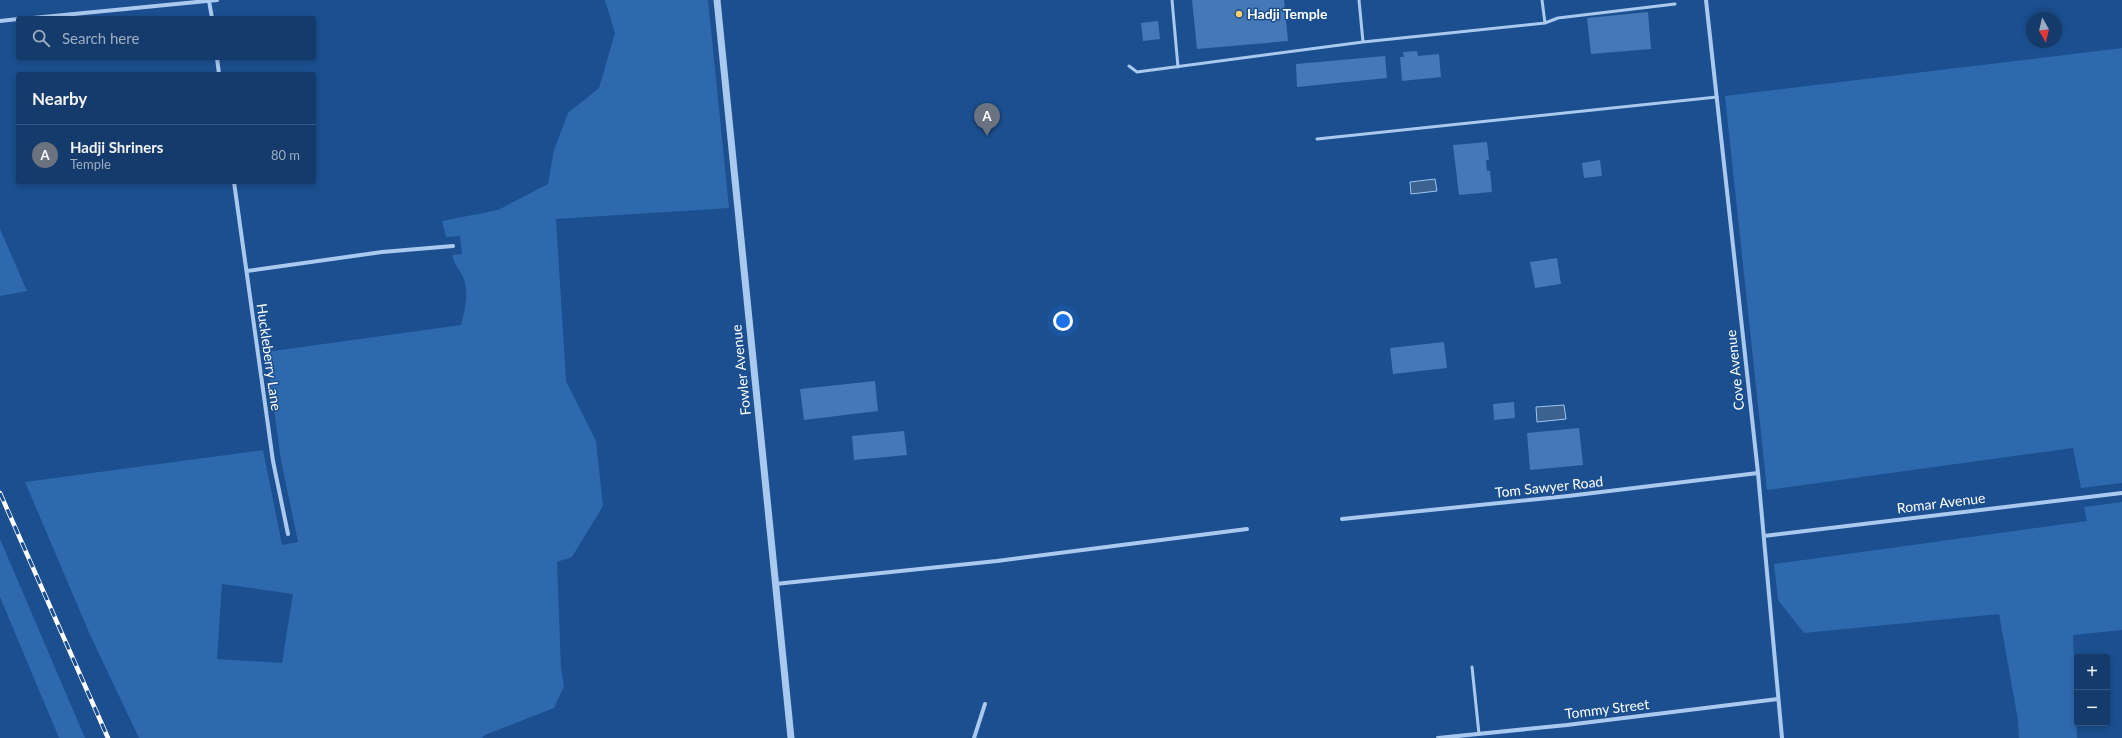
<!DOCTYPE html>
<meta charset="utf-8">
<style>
:root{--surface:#143b6b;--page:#214673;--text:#f1f3f6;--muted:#9dadc1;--line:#33557e;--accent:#bca0f2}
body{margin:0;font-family:Lato,sans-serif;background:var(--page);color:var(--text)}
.controls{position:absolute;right:12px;bottom:12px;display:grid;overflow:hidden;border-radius:4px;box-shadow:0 2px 6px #0003}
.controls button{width:36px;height:36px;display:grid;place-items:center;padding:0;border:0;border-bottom:1px solid var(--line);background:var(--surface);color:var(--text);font:20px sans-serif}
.compass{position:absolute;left:2026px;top:12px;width:36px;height:36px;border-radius:50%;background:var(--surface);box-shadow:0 2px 6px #0003;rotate:172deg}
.you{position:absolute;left:1063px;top:321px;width:14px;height:14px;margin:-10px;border:3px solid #fff;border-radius:50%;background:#1a73e8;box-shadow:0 0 0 6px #1a73e833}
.badge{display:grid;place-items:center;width:26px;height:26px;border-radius:50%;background:var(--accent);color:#fff;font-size:13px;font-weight:700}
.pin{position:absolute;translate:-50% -33px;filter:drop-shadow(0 1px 2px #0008)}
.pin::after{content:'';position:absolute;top:21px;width:14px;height:12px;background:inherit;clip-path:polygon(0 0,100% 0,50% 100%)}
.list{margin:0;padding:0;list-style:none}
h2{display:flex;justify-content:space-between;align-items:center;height:52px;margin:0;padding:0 16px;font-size:17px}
h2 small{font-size:13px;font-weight:400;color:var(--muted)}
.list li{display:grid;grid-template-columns:26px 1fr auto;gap:12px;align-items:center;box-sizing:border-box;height:60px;padding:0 16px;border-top:1px solid var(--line)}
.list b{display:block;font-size:15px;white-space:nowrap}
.list p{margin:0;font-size:13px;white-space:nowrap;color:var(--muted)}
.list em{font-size:13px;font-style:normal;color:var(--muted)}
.icon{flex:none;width:22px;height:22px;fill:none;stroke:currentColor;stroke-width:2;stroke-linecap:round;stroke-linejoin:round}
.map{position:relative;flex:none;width:2122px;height:738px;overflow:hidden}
.search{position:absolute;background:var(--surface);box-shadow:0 2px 6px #0003;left:16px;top:16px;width:300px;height:44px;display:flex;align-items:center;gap:10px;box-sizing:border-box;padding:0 14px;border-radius:4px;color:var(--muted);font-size:15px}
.panel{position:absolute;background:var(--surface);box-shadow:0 2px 6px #0003;left:16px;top:72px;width:300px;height:112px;border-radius:4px}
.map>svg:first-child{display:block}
</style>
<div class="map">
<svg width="2122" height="738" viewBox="0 0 2122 738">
<rect width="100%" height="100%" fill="#1b4f8f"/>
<path fill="#2e69ad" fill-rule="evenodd" d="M605,0H708L729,208L556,219L566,381L596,441L603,506L572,557L557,562L561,668L564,686L554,708L485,735L482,738H139L91,637L25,482L263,450L282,545L298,542L281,460L266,352L461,325C465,310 470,290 462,275C458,268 454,263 452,255L462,254L460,236L446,237L442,221L498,210L548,184L554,150L568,113L599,88L615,33ZM222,584L293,594L282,663L217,659Z
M2122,48V483L2081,488L2073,448L1767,490L1725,96Z
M0,229L27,291L0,296Z
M2122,502V630L2073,635L2077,738H2019L2018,720L1999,614L1804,633L1778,600L1774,564L2087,521L2084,507Z
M0,539L85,738H59L0,597Z"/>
<path fill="#3c6290" stroke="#9cc4f0" d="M1435,179L1437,191L1411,194L1410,182Z
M1564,405L1566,419L1537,422L1536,407Z"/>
<path fill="#4478b7" d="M1192,0H1284L1288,41L1197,49Z
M1648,12L1651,49L1591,54L1587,18Z
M1158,21L1160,39L1143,41L1141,23Z
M1417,51L1418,56L1439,54L1441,77L1402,81L1400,57H1404L1403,52Z
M1385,56L1387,78L1297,87L1296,64Z
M1487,142L1489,160H1486L1487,171H1490L1492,192L1459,195L1453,145Z
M1600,160L1602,176L1584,178L1582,163Z
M1557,258L1561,284L1535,288L1530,262Z
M1444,342L1447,368L1393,374L1390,348Z
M875,381L878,411L804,420L800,389Z
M1514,402L1515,418L1494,420L1493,404Z
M1579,428L1583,465L1530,470L1527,433Z
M904,431L907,455L854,460L852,436Z"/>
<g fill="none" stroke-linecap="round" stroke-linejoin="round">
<path stroke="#a9c9ee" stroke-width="3" d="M1172,0L1178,67
M1359,0L1363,42
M1542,0L1545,23L1558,18L1675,4
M1129,66L1137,72L1363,42L1545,23
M1317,139L1717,97
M1472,667L1479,734"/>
<path stroke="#a9c9ee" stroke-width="4" d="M1706,0L1758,473L1782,738
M209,1L212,18
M33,18L217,0
M0,21L18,19
M217,58L219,74
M234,182L273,461L288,534
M247,271L382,252L453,246
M1342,519L1568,496L1758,473
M1764,536L2122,493
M775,584L997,561L1247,529
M974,738L985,704
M1438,738L1567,725L1778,699"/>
<path stroke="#a9c9ee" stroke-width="7" d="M717,0L791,738"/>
<defs>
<path id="rail" d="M0,493L108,738"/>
</defs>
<use href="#rail" stroke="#fff" stroke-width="4.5"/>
<use href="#rail" stroke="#1b4f8f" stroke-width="3" stroke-dasharray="9" stroke-linecap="butt"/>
</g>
<circle fill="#ffd166" stroke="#1b4f8f" stroke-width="1.5" cx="1239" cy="14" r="4"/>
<g text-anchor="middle" stroke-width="3" stroke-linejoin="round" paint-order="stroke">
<g font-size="14" font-weight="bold" fill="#fff" stroke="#1b4f8f" text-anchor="start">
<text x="1247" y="19">Hadji Temple</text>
</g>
<g font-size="14" fill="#fff" stroke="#1b4f8f">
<text transform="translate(269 357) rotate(82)" y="5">Huckleberry Lane</text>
<text transform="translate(741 370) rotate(-96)" y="5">Fowler Avenue</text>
<text transform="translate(1735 370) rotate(-96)" y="5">Cove Avenue</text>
<text transform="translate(1549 487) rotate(-6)" y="5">Tom Sawyer Road</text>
<text transform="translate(1941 503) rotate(-7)" y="5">Romar Avenue</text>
<text transform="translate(1607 709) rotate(-7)" y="5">Tommy Street</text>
</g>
</g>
</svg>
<div class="controls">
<button>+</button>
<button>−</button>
</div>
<svg class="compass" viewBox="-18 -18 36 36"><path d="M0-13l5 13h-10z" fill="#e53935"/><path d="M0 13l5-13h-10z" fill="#9dadc1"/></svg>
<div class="you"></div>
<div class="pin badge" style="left:987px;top:136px;background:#6b7280">A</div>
<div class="search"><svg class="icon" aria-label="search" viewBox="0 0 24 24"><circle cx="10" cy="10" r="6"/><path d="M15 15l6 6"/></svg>Search here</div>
<section class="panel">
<h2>Nearby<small></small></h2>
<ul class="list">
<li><span class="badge" style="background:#6b7280">A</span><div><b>Hadji Shriners</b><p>Temple</p></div><em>80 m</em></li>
</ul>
</section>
</div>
